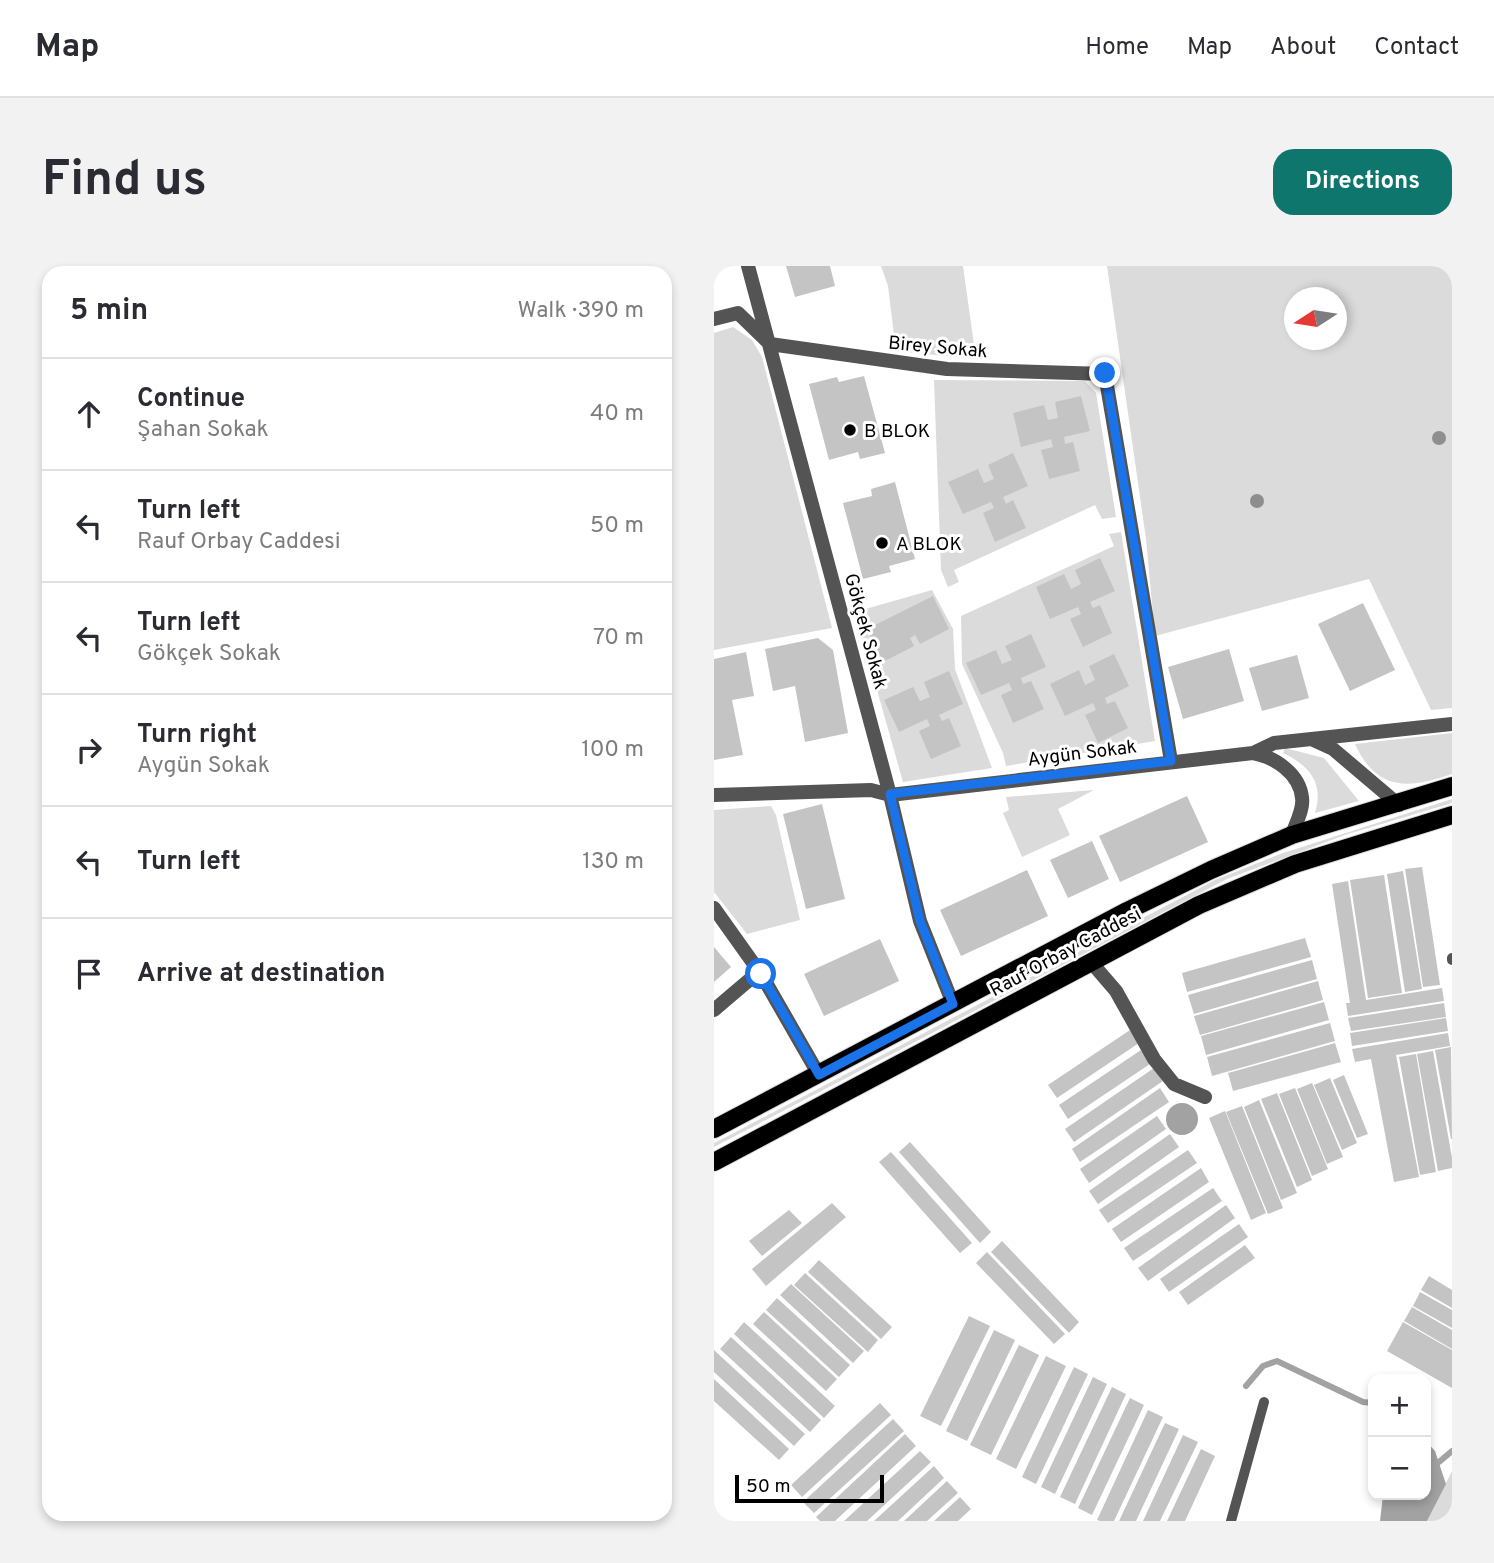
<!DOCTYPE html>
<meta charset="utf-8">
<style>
:root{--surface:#fff;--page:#f2f2f3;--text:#2b2b33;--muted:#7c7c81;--line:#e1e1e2;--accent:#0f766e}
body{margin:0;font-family:Overpass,sans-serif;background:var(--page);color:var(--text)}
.controls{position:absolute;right:21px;bottom:21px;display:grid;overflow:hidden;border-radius:14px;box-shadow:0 4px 10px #0003}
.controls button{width:63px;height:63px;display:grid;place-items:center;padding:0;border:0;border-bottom:2px solid var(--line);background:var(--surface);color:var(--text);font:35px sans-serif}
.compass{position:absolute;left:570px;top:21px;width:63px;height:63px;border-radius:50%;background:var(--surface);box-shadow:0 4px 10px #0003;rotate:258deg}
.scale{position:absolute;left:21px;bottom:18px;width:149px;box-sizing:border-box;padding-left:7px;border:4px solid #000;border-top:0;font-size:19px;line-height:24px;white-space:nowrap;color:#000;-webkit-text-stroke:5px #fff;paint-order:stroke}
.stop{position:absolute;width:21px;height:21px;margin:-16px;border:5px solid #1a73e8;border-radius:50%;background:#fff}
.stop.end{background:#1a73e8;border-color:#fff;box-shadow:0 2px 7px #0008}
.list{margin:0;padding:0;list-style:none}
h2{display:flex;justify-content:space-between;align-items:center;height:91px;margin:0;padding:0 28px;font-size:30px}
h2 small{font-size:23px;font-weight:400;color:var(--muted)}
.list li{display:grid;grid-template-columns:46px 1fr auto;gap:21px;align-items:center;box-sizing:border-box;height:112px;padding:0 28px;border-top:2px solid var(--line)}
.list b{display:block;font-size:26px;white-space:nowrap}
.list p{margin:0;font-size:23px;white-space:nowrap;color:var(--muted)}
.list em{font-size:23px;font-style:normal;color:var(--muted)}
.icon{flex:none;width:38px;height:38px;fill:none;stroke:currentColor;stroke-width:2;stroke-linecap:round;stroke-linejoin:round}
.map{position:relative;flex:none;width:738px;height:1255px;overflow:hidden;border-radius:21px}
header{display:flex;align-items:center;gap:42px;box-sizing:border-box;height:98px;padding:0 35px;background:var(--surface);border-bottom:2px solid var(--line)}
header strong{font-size:33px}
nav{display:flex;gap:38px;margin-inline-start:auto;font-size:24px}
.intro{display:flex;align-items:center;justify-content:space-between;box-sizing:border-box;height:168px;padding:0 42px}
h1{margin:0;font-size:49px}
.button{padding:18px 32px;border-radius:21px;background:var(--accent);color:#fff;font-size:24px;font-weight:700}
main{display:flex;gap:42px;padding:0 42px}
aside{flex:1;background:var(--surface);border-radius:21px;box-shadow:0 4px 10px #0003}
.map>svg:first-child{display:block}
</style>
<header>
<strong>Map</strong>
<nav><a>Home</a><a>Map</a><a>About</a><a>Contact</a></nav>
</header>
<div class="intro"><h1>Find us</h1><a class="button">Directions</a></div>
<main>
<aside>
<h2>5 min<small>Walk · 390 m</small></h2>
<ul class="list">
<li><svg class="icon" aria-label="ahead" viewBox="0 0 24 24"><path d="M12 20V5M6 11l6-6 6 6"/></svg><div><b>Continue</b><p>Şahan Sokak</p></div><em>40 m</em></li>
<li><svg class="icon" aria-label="left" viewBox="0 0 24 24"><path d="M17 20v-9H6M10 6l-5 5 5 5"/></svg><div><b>Turn left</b><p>Rauf Orbay Caddesi</p></div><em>50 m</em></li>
<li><svg class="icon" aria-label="left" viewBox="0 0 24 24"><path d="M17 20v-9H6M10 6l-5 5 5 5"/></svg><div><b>Turn left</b><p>Gökçek Sokak</p></div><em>70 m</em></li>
<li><svg class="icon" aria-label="right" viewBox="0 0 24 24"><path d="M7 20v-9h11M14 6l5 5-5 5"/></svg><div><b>Turn right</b><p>Aygün Sokak</p></div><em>100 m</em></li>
<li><svg class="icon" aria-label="left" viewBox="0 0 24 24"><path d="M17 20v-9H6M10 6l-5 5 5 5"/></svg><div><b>Turn left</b></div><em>130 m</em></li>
<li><svg class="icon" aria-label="arrive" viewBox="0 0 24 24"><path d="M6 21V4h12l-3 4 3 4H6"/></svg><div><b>Arrive at destination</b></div></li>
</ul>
</aside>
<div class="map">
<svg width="738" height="1255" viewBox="0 0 738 1255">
<rect width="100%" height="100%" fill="#fff"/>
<path fill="#dbdbdb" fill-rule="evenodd" d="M167,0H249L262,93L182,85L174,20Z
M393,0H738V442L717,444L655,313L441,370L432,273ZM580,32H622V74H580Z
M19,61L38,74L48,91L118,362L0,384V67Z
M220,114L371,115L382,127L402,251L388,253L381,239L240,304L245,316L234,321L227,304Z
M407,266L441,475L292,500L289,487L248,398L247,350L400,280L395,268Z
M218,324L239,363L241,403L278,502L189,516L141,346Z
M738,467V508C695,523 663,526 641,478Z
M571,482L610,492L645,535L601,547C610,517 596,500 569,487Z
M380,524L344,543L356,569L308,591L289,547L295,544L292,531Z
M738,533V537L631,569L513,613L0,881V877L16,869L501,614L566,588Z
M57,540L62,549L86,654L33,668L0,626V544Z
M738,1205V1255H713Z"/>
<path fill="#a2a2a2" d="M452 853a16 16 0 1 1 32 0a16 16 0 1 1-32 0Z
M712,1175L721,1185L732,1218L713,1255H666L669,1229H712Z"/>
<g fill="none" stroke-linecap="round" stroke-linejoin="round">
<path stroke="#a2a2a2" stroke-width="6" d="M532,1120L549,1100L563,1095L649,1136L659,1137
M725,1196L738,1185"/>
</g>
<path fill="#c4c4c4" d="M72,0H116L121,20L81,31Z
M150,110L171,187L146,193L144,186L115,194L95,118L123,111L125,116Z
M367,130L376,165L350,171L351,178L359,176L366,205L335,213L327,184L339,181L337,173L307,181L299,147L330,139L334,154L344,152L341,136Z
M299,187L314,220L289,231L292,238L299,234L312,262L281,276L269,247L280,242L277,236L249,248L234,216L264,203L270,217L280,213L274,199Z
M181,216L201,293L175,300L177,306L149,313L129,237L158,230L157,223Z
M386,292L401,325L376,336L379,342L386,339L398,367L369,381L356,353L367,348L364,341L336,353L322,321L350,308L357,323L367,318L361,304Z
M219,330L235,363L206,378L201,369L196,372L200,380L169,396L153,363Z
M649,337L681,404L636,425L604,358Z
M317,368L332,401L307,412L309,418L317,415L330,443L299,457L287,429L298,424L295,417L267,429L252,397L282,384L288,398L298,394L291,380Z
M104,372L119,384L134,467L91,476L81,420L59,425L51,383Z
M515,383L530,435L469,453L454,401Z
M32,386L40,430L18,434L29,489L0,494V393Z
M400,388L415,420L391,432L393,438L401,435L414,462L384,477L371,449L382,444L379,437L351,450L336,418L365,404L371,419L381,414L375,400Z
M583,389L595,432L548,445L535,402Z
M235,405L249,438L225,449L228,455L235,452L247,480L217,493L205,465L216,460L213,453L185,466L170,434L199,421L206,435L216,431L210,416Z
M473,530L494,576L406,616L385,570Z
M108,538L131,633L92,643L69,548Z
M378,575L395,613L354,632L336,594Z
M708,601L726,719L709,721L691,603Z
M313,604L334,650L247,690L226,644Z
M689,605L708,723L691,726L673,608Z
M670,609L688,727L654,732L636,614Z
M634,615L652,734L728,722L730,735L634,750L632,737H636L618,618Z
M591,672L597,691L473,726L468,707Z
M166,673L185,715L110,750L90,708Z
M0,681L17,701L0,716Z
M598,694L603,713L480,748L474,729Z
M604,715L609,734L486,769L480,750Z
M610,736L615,754L492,789L487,770Z
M730,737L732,751L637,765L634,752Z
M732,752L734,765L638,780L636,767Z
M616,757L621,775L498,810L493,791Z
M416,764L425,777L343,832L334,819Z
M734,767L736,780L682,789L705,911L680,916L657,793L641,796L638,783Z
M621,777L627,796L519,825L514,807Z
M737,781L738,873H737L721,784Z
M427,784L436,798L354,853L345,839Z
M719,785L738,892V902L724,905L703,788Z
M702,788L722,906L706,909L685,791Z
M440,802L449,815L360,876L351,863Z
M630,809L654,868L643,872L619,814Z
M616,812L643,877L628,884L600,819Z
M598,817L629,891L613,898L583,823Z
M446,822L455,836L366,896L358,883Z
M581,822L614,903L598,910L565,828Z
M563,827L598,914L583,921L547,833Z
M545,834L583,927L567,934L530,841Z
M528,840L569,942L554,948L512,846Z
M511,845L552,947L537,954L495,852Z
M443,850L452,863L375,917L366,903Z
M456,868L465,881L384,938L375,925Z
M196,876L277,966L266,977L185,886Z
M474,884L483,897L394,957L385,944Z
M177,886L258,977L246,987L165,896Z
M487,902L495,916L407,976L398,963Z
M499,922L508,935L419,995L410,982Z
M118,937L132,951L52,1020L38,1003Z
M512,939L521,952L434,1015L424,1002Z
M75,944L88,957L48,990L35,975Z
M525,958L534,971L455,1026L446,1013Z
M288,975L365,1056L355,1067L277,986Z
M531,979L541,992L474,1039L465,1026Z
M273,986L351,1068L340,1078L262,997Z
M105,994L178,1061L167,1073L94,1006Z
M91,1007L164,1074L154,1086L80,1019Z
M715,1010L738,1024V1042L707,1024Z
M77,1018L150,1085L139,1097L66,1029Z
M706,1026L738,1044V1062L699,1040Z
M63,1032L136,1099L125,1111L52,1044Z
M698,1041L738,1064V1083L690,1055Z
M50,1046L123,1113L112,1125L39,1058Z
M255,1050L276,1060L227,1160L206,1150Z
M30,1056L121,1140L110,1152L20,1068Z
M689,1056L738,1084V1122L673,1085Z
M280,1064L301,1074L253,1175L232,1165Z
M17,1071L107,1154L96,1166L6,1083Z
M305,1079L325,1089L277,1189L256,1179Z
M0,1084L91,1168L80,1180L0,1106Z
M332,1090L352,1100L302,1203L282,1193Z
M360,1101L374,1108L322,1218L308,1211Z
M379,1111L393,1118L341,1228L327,1221Z
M0,1113L75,1183L65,1194L0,1135Z
M398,1121L412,1128L361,1238L346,1231Z
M416,1132L430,1139L378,1249L364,1242Z
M166,1137L177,1149L88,1231L77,1219Z
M434,1144L449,1151L400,1255H386L383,1254Z
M179,1153L190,1165L100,1247L89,1236Z
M451,1157L465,1163L422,1255H405Z
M191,1168L202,1180L121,1255H106L102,1251Z
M469,1169L484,1176L446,1255H429Z
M487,1183L501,1190L471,1255H453Z
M206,1185L217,1196L153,1255H130Z
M220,1200L230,1212L184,1255H160Z
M233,1215L244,1227L213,1255H190Z
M246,1231L257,1243L244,1255H220Z"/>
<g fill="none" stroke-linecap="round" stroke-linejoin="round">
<defs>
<path id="primary" d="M0,863L413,645L497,604L578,569L738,520
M0,896L485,639L581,598L738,549"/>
</defs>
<use href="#primary" stroke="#dbdbdb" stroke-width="20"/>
<path stroke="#545454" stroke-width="10" d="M738,692V694
M517,1255L550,1136"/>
<path stroke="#545454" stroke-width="14" d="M34,0L176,529L206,655L239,738
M0,53L24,47L56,78L233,103L391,108L457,495
M597,473L619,483L685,539
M539,487C561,491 586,508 588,532C590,543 581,559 578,569
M0,529L157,524L176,529L539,487L560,477L738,458
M0,642L47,708L105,809
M377,696L402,725L440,793L460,818L491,831
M0,744L34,715L47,708"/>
<use href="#primary" stroke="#000" stroke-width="18"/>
</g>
<g fill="#8e8e8e">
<circle cx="725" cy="172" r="7"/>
<circle cx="543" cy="235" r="7"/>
</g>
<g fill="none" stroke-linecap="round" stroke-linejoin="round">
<path stroke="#1a73e8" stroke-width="9" d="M47,708L105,809L239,738L206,655L176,528L457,495L391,107"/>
</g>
<g fill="#000" stroke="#fff" stroke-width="2.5">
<circle cx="136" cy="164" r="7"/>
<circle cx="168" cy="277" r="7"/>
</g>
<g text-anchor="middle" stroke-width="6" stroke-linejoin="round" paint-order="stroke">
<g font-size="19" fill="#000" stroke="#fff">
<text transform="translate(224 80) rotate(5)" y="7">Birey Sokak</text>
<text transform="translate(153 365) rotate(75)" y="7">Gökçek Sokak</text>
<text transform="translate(368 486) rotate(-7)" y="7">Aygün Sokak</text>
<text transform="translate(351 685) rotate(-28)" y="7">Rauf Orbay Caddesi</text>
</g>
<g font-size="19" fill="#000" stroke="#fff" text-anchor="start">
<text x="150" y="171">B BLOK</text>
<text x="182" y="284">A BLOK</text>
</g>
</g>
</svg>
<div class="controls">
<button>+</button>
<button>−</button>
</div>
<svg class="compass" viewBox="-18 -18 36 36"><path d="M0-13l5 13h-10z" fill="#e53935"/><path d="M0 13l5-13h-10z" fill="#7c7c81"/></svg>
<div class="scale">50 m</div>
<div class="stop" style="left:47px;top:708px"></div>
<div class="stop end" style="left:391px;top:107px"></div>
</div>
</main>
